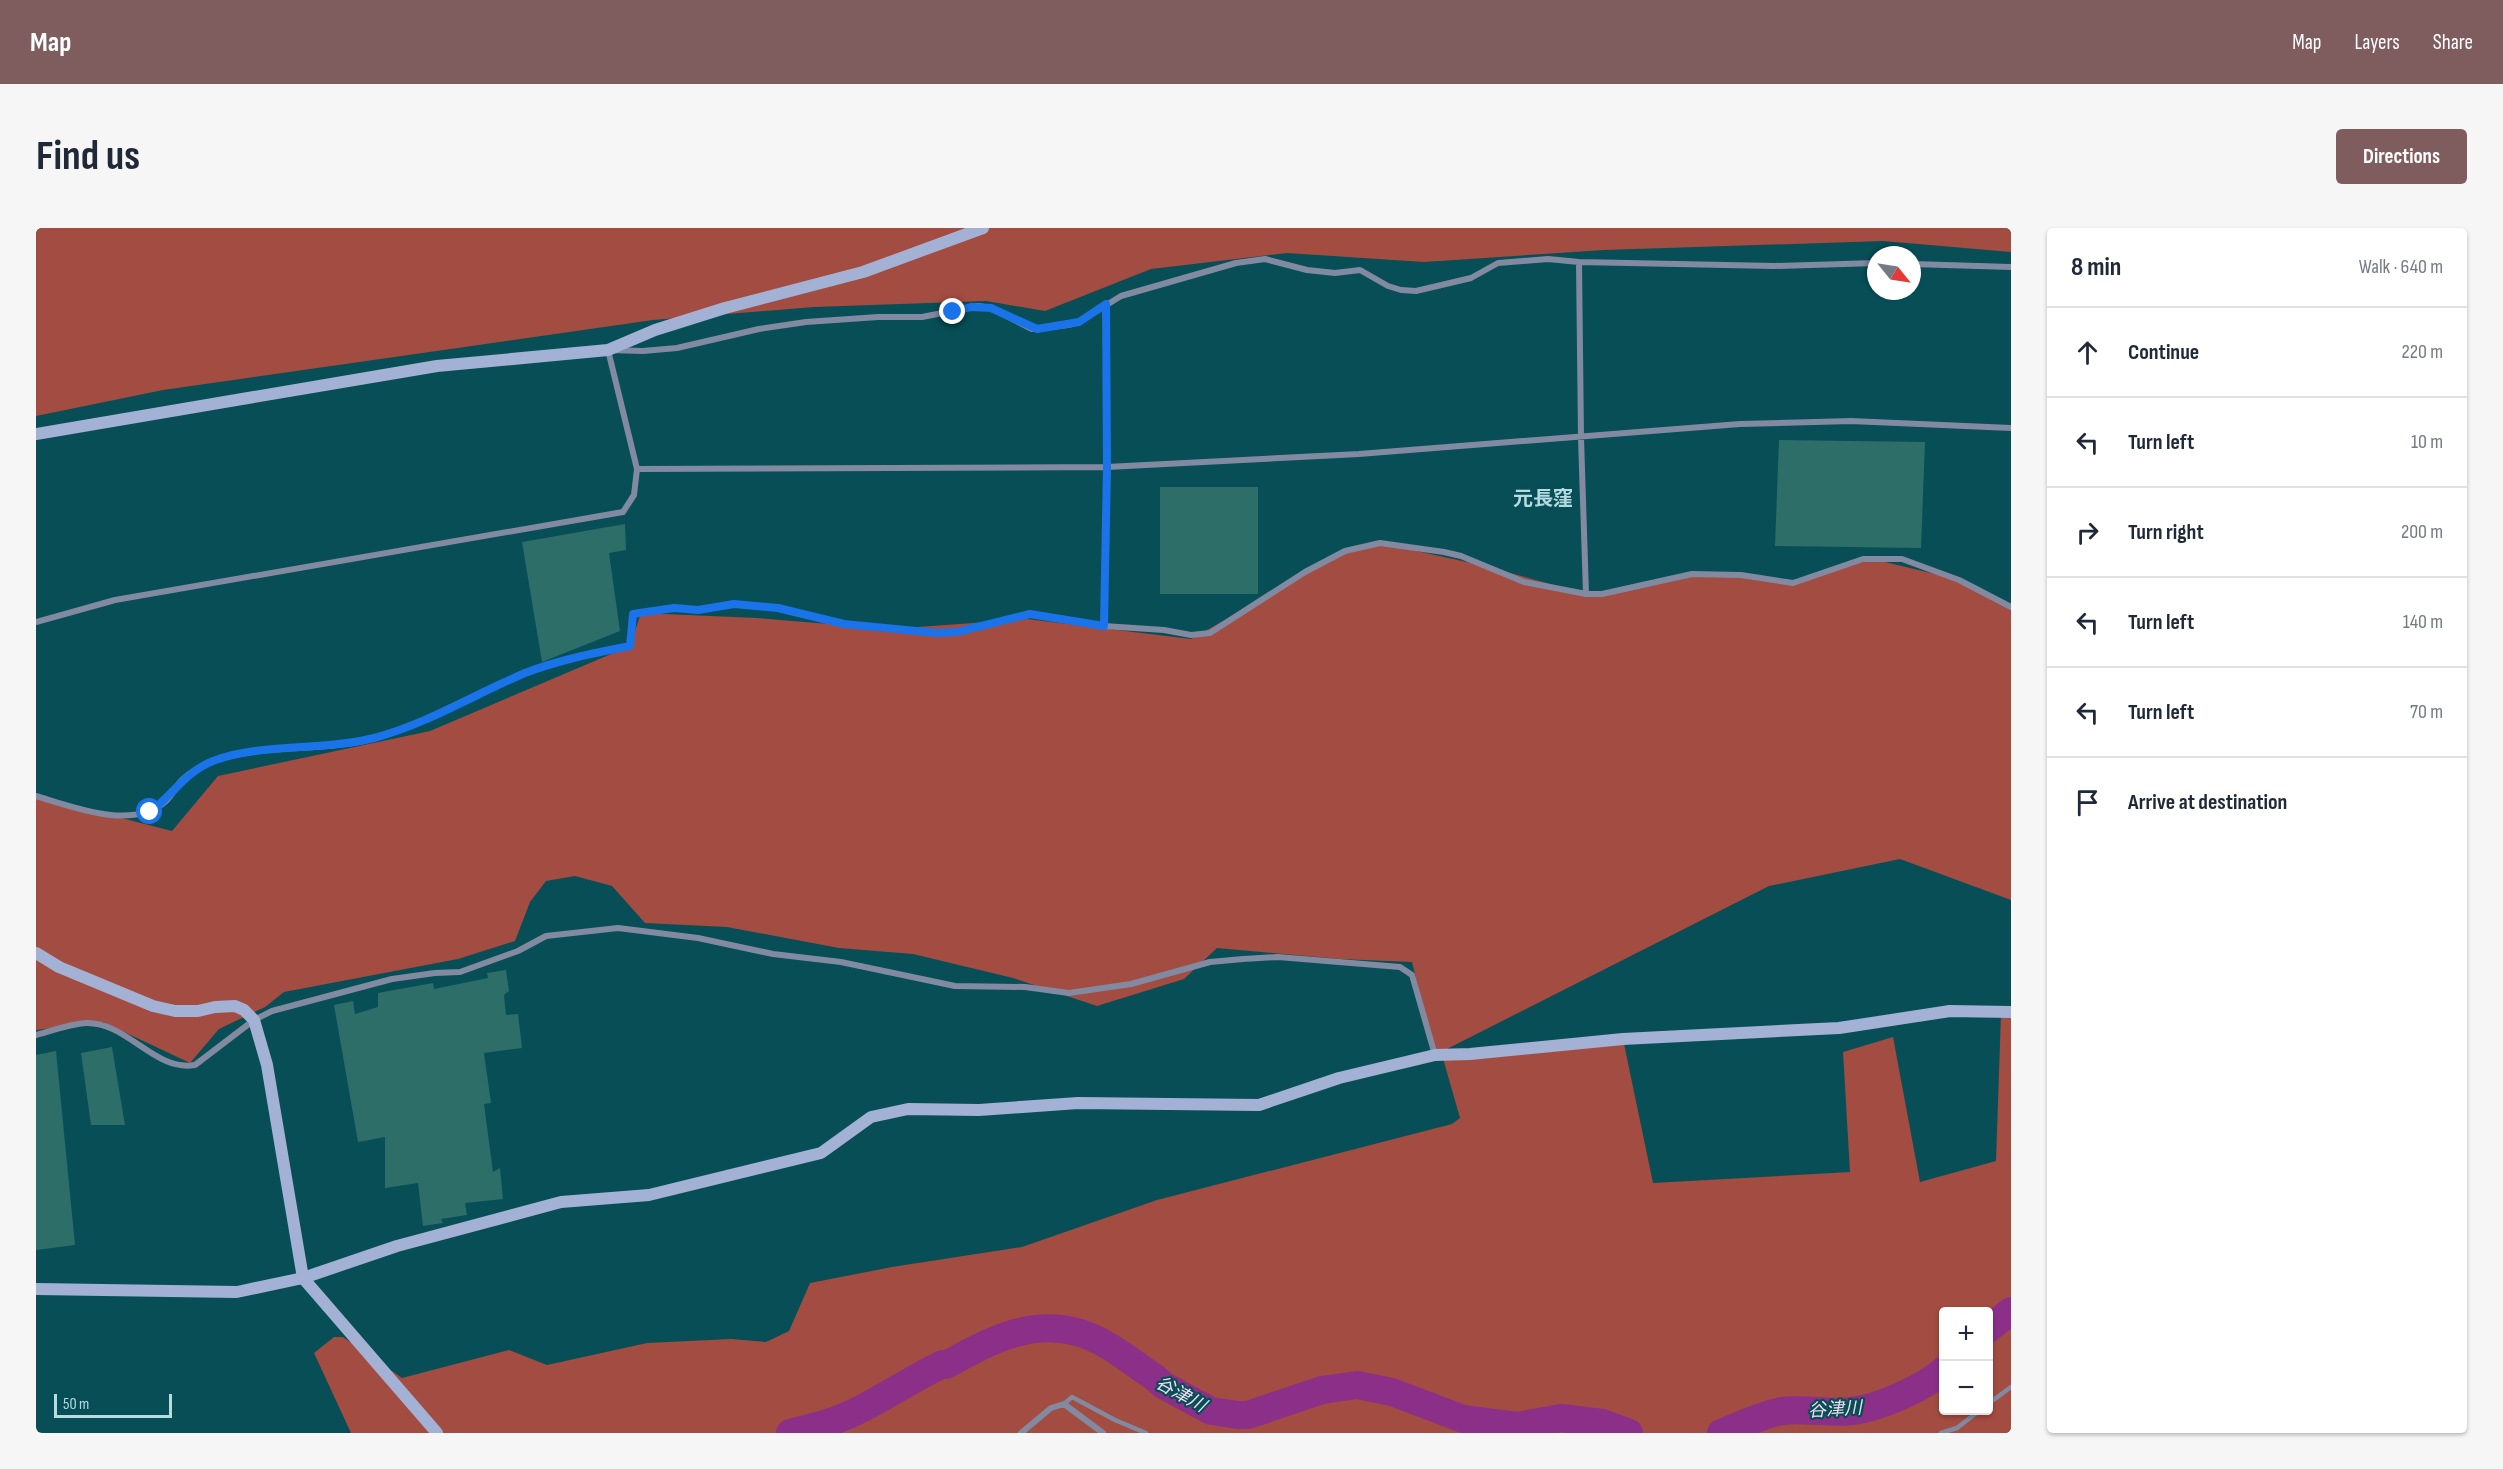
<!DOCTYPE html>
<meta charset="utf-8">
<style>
:root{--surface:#fff;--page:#f6f6f7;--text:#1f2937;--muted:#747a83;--line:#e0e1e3;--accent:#7f5d5f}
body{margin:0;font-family:"Sofia Sans Condensed","Noto Sans JP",sans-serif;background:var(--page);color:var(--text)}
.controls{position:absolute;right:18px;bottom:18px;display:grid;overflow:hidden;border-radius:6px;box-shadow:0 2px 4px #0004}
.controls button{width:54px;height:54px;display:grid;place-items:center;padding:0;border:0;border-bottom:2px solid var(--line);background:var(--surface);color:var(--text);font:30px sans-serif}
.compass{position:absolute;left:1831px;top:18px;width:54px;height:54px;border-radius:50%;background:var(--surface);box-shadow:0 2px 4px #0004;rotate:120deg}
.scale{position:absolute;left:18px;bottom:15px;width:118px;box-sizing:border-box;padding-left:6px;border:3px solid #b6dbe1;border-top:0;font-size:16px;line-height:21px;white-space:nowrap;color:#b6dbe1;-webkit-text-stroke:4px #074e57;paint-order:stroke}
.stop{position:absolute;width:18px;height:18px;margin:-14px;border:4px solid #1a73e8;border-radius:50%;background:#fff}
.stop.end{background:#1a73e8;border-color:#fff;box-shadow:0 2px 6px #0008}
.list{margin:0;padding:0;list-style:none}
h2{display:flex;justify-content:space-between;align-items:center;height:78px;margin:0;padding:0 24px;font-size:26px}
h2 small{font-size:20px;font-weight:400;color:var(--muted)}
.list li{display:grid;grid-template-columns:39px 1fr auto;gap:18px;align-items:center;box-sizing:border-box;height:90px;padding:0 24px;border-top:2px solid var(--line)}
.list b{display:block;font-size:22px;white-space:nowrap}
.list em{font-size:20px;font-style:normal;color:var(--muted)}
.icon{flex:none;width:33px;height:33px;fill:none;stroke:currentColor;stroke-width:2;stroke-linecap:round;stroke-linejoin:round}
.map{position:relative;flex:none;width:1975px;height:1205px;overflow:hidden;border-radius:6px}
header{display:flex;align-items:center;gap:36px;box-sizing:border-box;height:84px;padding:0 30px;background:var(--accent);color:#fff}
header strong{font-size:28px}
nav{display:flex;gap:33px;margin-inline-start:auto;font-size:21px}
.intro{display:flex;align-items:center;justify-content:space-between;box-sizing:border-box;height:144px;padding:0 36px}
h1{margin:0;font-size:42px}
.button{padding:15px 27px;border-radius:6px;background:var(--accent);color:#fff;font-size:21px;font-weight:700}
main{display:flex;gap:36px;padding:0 36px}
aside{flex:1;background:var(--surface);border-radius:6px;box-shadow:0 2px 4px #0004}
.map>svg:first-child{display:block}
</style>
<header>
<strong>Map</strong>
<nav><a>Map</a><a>Layers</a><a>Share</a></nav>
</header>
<div class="intro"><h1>Find us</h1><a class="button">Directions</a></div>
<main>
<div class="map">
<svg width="1975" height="1205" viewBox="0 0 1975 1205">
<rect width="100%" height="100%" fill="#074e57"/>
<path fill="#a34c41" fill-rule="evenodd" d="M0,0H1975V24L1847,13L1568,22L1388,34L1251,25L1115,41L1009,83L950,73L778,79L617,92L127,162L0,188Z
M1344,315L1449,338L1550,366L1670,346L1757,355L1836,331L1916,350L1975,380V672L1864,631L1733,658L1399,827L1376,734L1304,731L1181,720L1148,751L1061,778L977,750L877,726L803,720L691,699L609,695L576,658L539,648L510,653L494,674L479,713L422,731L248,764L229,779L183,801L154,835L67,794L0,802V568L136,603L182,548L394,503L594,418L605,385L721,390L854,401L991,391L1155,411L1313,322Z
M1965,786H1975V1205H315L278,1125L298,1109H307L366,1150L473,1122L511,1137L611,1115L695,1111L730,1114L753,1103L774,1055L856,1039L986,1019L1121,972L1416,896L1424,890L1406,827L1587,811L1617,955L1814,944L1807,824L1857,809L1884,954L1960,933ZM1908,1084H1952V1182H1908Z"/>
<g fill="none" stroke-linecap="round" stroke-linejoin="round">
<path stroke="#8b2f89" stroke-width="28" d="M1952,1101L1975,1083
M754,1205C778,1199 803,1193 825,1181C853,1167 879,1149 907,1136L910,1137C955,1112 1002,1086 1055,1109C1077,1118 1098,1136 1118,1149L1127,1157L1175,1183L1202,1187H1212L1286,1162L1321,1157L1356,1164L1427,1191L1481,1198L1525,1190L1566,1195L1593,1205
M1685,1205C1705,1197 1725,1187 1746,1183C1769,1180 1793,1186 1816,1183C1843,1180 1888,1160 1908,1142"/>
</g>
<path fill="#2d6e69" d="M1743,212L1889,214L1885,320L1739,318Z
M1124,259H1222V366H1124Z
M589,296L590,322L573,325L584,403L506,434L486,314Z
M470,742L473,763L468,767L470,787L482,786L486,820L448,825L455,875L448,876L457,944L464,940L467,971L429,975L431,987L405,991L407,995L387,998L382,955L349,960V909L322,914L298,777L317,773L319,786L342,779V765L397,755L398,761L452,750L451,745Z
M76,819L89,897H55L45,825Z
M20,823L39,1017L0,1022V827Z"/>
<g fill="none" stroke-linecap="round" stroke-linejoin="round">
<path stroke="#828aa1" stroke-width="4.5" d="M1028,1176L1036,1169L1079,1192L1110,1205
M1952,1176L1975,1159
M1905,1205L1921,1200L1944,1182"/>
<path stroke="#828aa1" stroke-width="6" d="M1543,34L1545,210L1550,366
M1876,36L1975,39
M601,241L1071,239L1323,226L1704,196L1815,193L1975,200
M0,394L79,372L587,284L598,267L601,241L572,122L607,123L641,120L723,101L770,94L842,89H886L942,78L955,80L996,101L1032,97L1043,94L1085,68L1200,35L1229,31L1271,42L1299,45L1324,42L1352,58L1365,62L1380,63L1435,50L1462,35L1512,31L1543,34L1738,38L1840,35
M1068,398L1071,239L1070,77
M0,568C37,579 97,603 130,573C137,567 140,557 147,551C154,544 169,536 178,533C229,515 287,525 339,510C391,495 439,465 489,445C523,432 558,425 594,418L597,386L638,380L662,382L698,376L742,380L808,396L901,405L921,404L994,386L1068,398L1128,402L1155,407L1174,405L1269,344L1309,323L1344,315L1408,324L1425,328L1488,354L1550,366H1566L1656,346L1705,347L1757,355L1827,331H1866L1923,352L1975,379
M0,807C16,803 33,796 50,795C92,794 118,844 159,837L218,792L236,783L356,751L399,745L424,744L482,723L510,708L582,700L662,710L737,726L805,734L919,758L989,759L1033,765L1095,756L1174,734L1207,731L1242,729L1364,739L1376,747L1399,827
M985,1205L1015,1180L1028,1176L1067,1205"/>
<path stroke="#a3b1d5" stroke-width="12" d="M0,206L401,138L572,122L619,102L689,80L827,44L947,0
M0,725L23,739L117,778L139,783H162L179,779L199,778L208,782L218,792L231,837L267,1050L401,1205
M0,1061L201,1064L267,1050L361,1018L525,974L613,967L785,925L835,889L872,881L943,882L1042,875L1223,877L1303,850L1399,827L1434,826L1587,811L1803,800L1914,783L1975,784"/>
</g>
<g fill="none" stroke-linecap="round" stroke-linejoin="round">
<path stroke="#1a73e8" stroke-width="8" d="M114,584C137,567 149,544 177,533C223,515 287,523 338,510C391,496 439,466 489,445C523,432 558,425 594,418L597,386L638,380L662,382L698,376L742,380L808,396L901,405L921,404L994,386L1068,398L1071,239L1070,76L1043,94L1001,101L955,80L935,79L917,84"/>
</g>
<g text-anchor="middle" stroke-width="4.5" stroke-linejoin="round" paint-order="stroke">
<g font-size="18" font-style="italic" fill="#f4dbf1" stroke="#074e57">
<text transform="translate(1145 1166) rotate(29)" y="6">谷津川</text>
<text transform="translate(1799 1181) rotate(-3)" y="6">谷津川</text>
</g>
<g font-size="20" font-weight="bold" fill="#b6dbe1" stroke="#074e57">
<text x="1507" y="277">元長窪</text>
</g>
</g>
</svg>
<div class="controls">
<button>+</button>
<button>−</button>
</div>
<svg class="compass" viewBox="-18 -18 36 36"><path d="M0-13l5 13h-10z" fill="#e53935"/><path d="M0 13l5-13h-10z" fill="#747a83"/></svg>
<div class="scale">50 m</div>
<div class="stop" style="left:114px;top:584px"></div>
<div class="stop end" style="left:917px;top:84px"></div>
</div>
<aside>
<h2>8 min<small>Walk · 640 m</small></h2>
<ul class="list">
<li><svg class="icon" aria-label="ahead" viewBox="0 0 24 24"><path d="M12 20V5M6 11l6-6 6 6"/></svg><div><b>Continue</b></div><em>220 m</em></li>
<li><svg class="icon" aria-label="left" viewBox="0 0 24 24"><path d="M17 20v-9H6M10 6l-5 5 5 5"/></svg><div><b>Turn left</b></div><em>10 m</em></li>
<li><svg class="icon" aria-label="right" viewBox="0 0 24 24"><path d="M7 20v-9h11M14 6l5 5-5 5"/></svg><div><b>Turn right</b></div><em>200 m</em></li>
<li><svg class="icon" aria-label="left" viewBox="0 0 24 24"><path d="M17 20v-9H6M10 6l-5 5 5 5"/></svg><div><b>Turn left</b></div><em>140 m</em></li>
<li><svg class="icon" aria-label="left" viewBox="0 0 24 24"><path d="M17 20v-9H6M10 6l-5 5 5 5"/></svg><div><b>Turn left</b></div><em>70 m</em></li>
<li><svg class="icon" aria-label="arrive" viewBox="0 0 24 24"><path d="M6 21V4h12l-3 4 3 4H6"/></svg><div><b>Arrive at destination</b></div></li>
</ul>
</aside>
</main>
